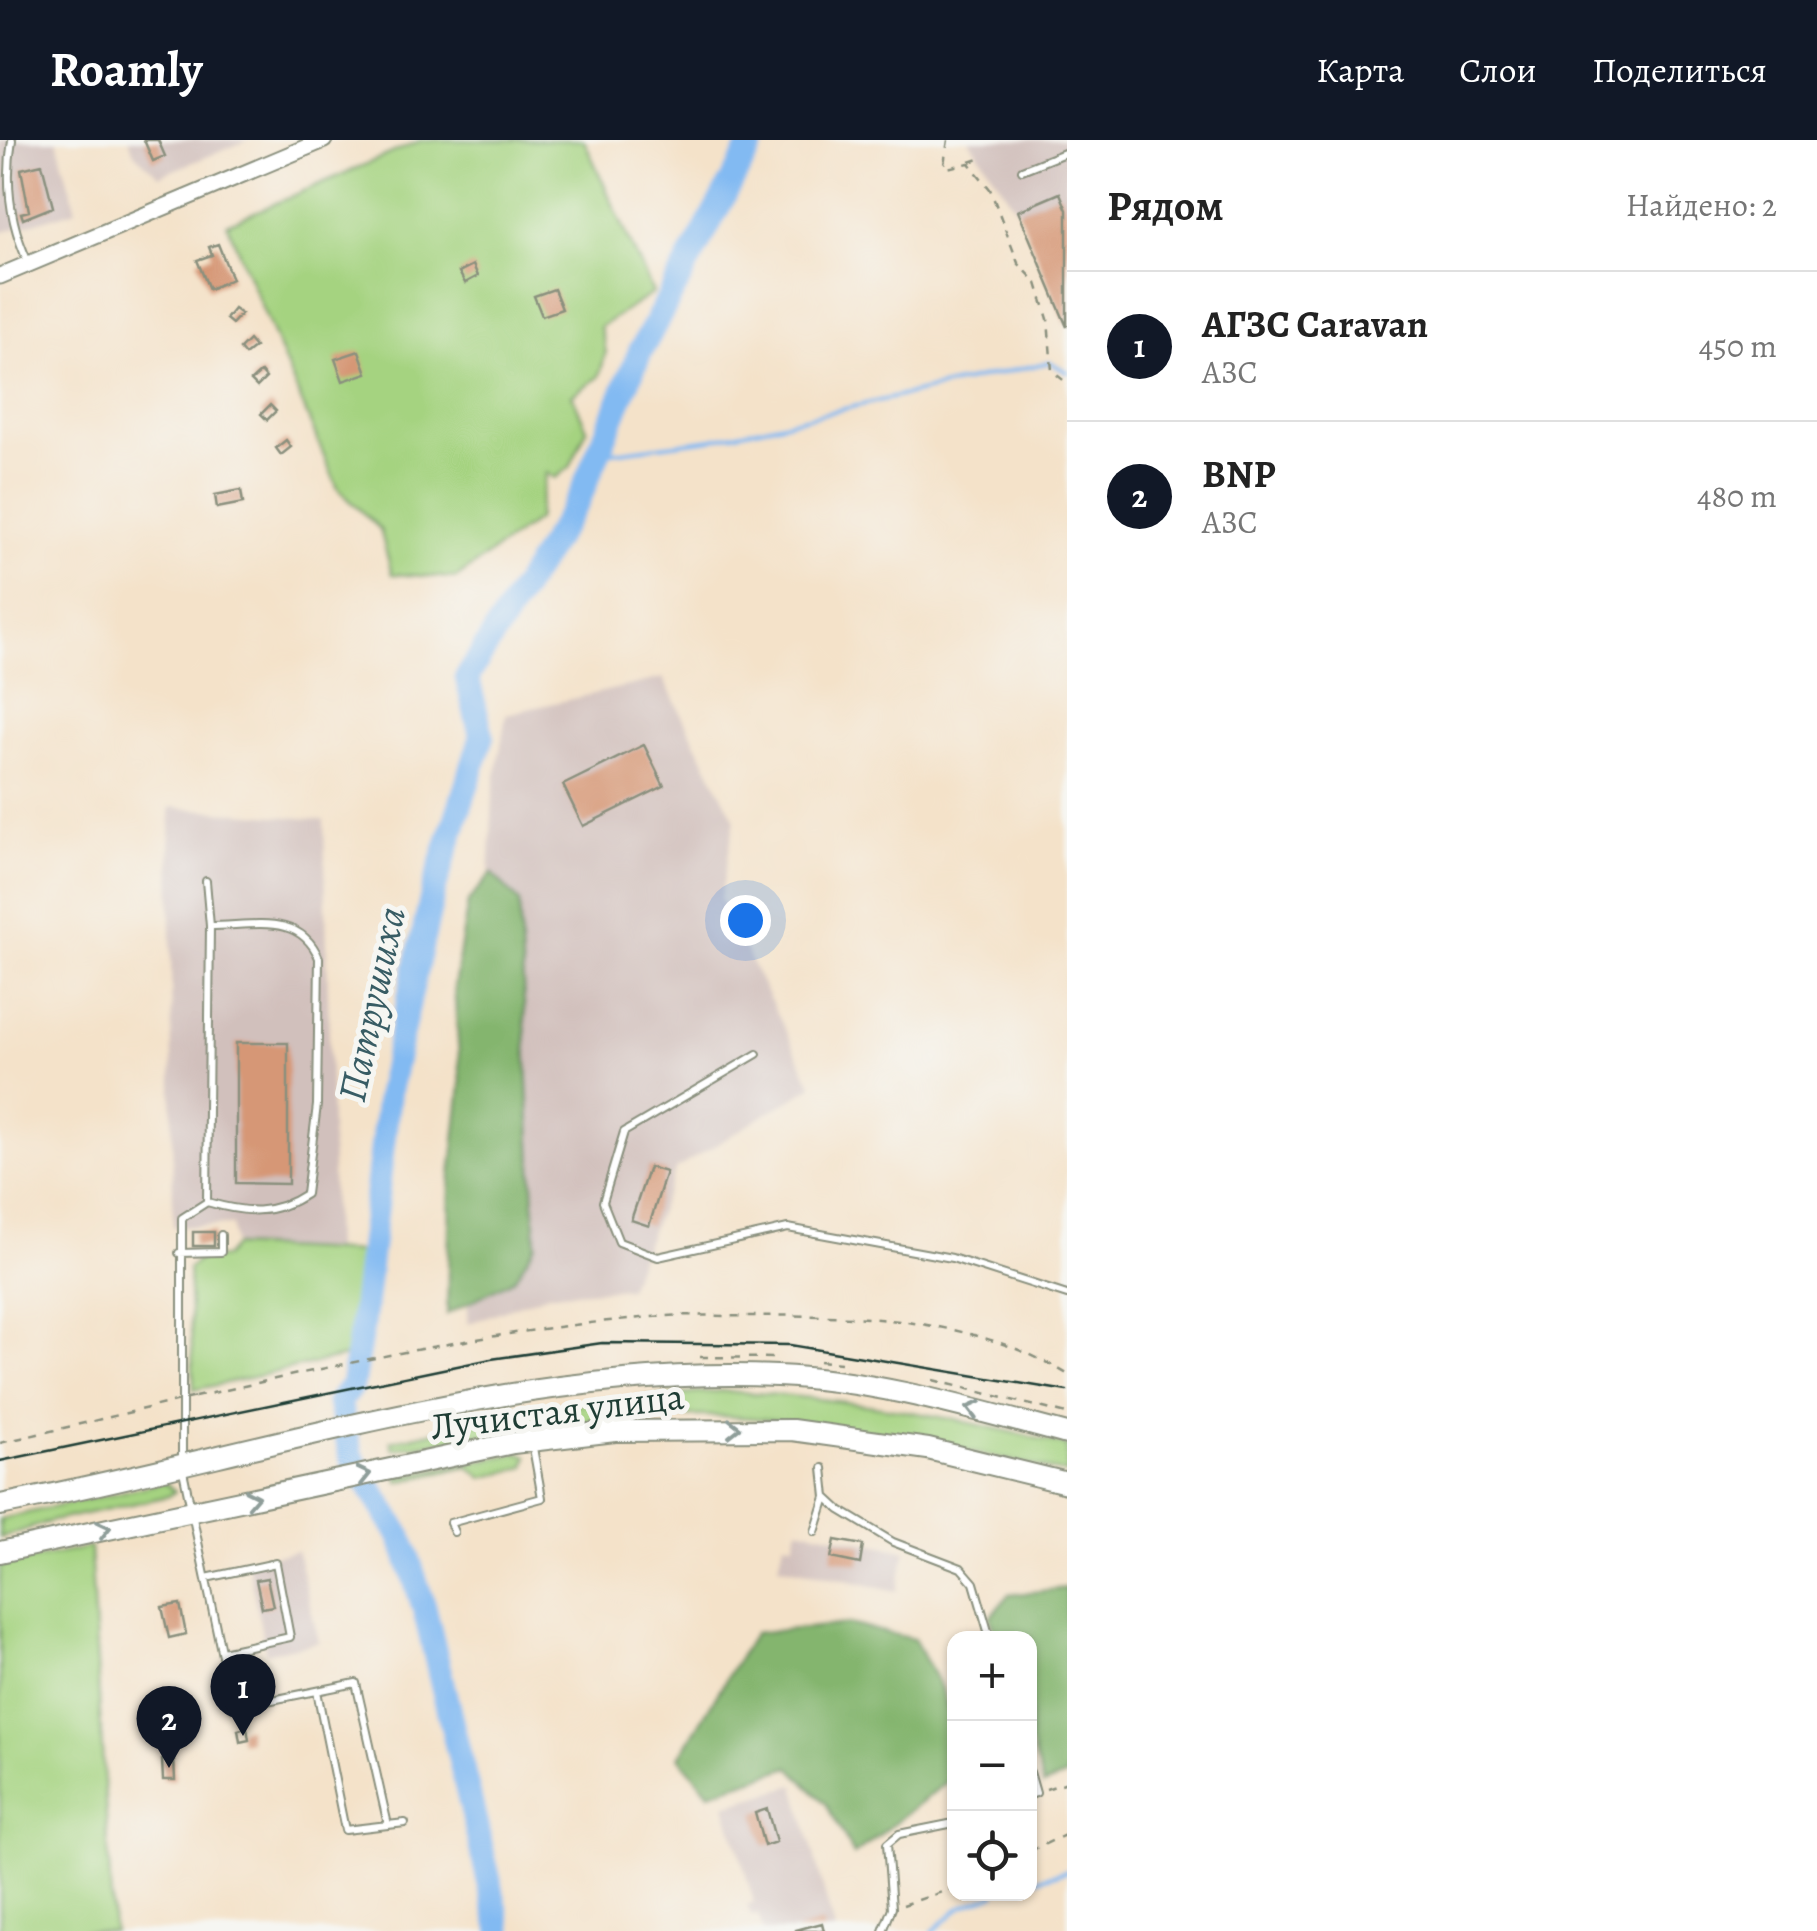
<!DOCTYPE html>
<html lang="ru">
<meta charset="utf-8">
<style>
:root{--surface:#fff;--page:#f2f2f2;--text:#222;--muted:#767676;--line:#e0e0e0;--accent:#111827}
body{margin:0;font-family:Alegreya,serif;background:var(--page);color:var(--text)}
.controls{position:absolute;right:30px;bottom:30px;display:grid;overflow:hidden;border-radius:20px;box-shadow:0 2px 8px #0004}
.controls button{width:90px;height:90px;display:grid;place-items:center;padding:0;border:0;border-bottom:2px solid var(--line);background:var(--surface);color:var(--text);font:50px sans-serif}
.you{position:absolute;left:745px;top:780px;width:35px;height:35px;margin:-25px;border:8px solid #fff;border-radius:50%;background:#1a73e8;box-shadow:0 0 0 15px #1a73e833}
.badge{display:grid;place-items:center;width:65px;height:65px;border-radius:50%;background:var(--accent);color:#fff;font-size:32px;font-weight:700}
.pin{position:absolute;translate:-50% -82px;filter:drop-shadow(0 2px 5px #0008)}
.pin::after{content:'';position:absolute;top:52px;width:35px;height:30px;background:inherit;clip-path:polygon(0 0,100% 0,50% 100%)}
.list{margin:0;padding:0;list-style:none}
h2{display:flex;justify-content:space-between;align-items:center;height:130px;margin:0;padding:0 40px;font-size:42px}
h2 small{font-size:32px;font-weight:400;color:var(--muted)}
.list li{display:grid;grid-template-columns:65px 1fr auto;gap:30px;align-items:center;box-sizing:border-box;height:150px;padding:0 40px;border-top:2px solid var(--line)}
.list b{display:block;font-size:38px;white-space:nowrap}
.list p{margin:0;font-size:32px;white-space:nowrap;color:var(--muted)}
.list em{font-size:32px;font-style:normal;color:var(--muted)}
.icon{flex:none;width:55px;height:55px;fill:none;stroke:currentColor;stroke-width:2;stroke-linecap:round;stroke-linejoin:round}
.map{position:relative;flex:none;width:1067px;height:1791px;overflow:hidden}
header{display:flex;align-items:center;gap:60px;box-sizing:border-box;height:140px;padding:0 50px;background:var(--accent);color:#fff}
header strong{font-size:48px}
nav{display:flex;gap:55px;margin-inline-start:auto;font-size:35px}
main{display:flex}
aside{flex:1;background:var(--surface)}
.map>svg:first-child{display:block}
</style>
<header>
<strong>Roamly</strong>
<nav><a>Карта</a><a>Слои</a><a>Поделиться</a></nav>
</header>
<main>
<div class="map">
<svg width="1067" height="1791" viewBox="0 0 1067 1791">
<rect width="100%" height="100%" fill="#f6f6f2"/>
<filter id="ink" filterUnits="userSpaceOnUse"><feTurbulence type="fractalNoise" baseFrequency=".01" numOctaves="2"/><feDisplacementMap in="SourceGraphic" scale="20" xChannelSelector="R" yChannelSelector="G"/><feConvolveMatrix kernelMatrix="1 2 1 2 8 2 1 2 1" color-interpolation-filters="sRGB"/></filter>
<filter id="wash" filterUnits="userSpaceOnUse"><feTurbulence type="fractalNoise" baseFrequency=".0048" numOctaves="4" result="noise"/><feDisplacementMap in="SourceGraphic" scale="40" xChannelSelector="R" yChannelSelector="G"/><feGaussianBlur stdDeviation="2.25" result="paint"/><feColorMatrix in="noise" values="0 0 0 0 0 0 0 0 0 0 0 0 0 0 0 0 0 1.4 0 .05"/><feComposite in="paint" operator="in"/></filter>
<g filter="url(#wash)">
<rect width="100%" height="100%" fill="#f4e2c9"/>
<path fill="#d1c0bc" d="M0,0H57L76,70L0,93Z
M129,0H249L159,36L134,13Z
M969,0H1067V187L1018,71Z
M663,538L735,680L720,759L813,946L676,1029L628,1148L548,1154L467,1184L493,654L506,574Z
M170,667L324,680L334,1109L234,1106L232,1085L173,1087Z
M798,1388L906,1411L897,1451L779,1426L784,1402L794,1404Z
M297,1411L319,1502L266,1513L247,1421Z
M795,1645L835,1791H763L758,1775L751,1776L747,1765L754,1762L725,1665Z"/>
<path fill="#a5d380" stroke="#62885a" stroke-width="2.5" d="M422,0H584L653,153L600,187L606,212L599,237L572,255L587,289L570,327L555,338L546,333L537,380L456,438L392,434L380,389L338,349L227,84Z
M234,1106L363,1112L349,1216L194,1250L188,1129L200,1118L224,1117Z
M721,1251C840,1257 952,1275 1067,1306V1334C948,1306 829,1278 705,1276C602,1275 495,1293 393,1309L391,1301L545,1267Z
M518,1313L528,1316L525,1327L483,1338L468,1326L399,1342L397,1337Z
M165,1342L175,1351L169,1356L52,1381L0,1398V1379Z
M90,1407L113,1791H0V1426Z"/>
<path fill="#84b56e" stroke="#527951" stroke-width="2.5" d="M492,733L519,762L536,1104L514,1139L447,1174L450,1045L461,945L454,846L468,762Z
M1067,1448V1636L1043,1645L1030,1601V1498H997L990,1477L1009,1455Z
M849,1484L914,1499C944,1553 961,1576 949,1640L854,1715L827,1665L790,1627L709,1653L679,1617L754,1493Z"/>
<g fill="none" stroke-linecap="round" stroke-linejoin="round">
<path stroke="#82baf2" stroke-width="4" d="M598,314L712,299L1050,222L1067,232
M1030,1741L1067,1731
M933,1791L961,1767L995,1754"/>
<path stroke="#82baf2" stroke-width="25" d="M501,1791L424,1467L401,1397L351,1316L339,1262L352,1245L362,1184L389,949L433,752L482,597L467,537L579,359L640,212L754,0"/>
</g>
<g id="blocks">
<path fill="#d69776" d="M144,0H158L165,16L153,21Z
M42,24L53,67L23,79L21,73L29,71L21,29Z
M1060,53L1067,70V187L1018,71Z
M218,104L232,139L209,149L197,120L212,115L209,107Z
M473,125L478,136L465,143L459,132Z
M554,149L562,169L542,176L534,156Z
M234,169L241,174L232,184L226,179Z
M249,200L255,207L245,215L240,209Z
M359,211L367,233L343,241L335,219Z
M261,232L266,238L257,247L251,241Z
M270,265L276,271L267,280L261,274Z
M286,300L291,307L281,315L276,308Z
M241,350L243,363L217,368L215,355Z
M644,605L664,646L583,686L563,645Z
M236,903H288V1044L236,1043Z
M649,1027L666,1032L649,1086L631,1080Z
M193,1092H214V1106H193Z
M835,1400L863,1405L860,1424L831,1418Z
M267,1438L273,1466L262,1468L256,1440Z
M180,1464L186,1494L169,1498L162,1467Z
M247,1588L249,1600L240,1602L238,1590Z
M174,1619L175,1640H163L162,1620Z
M767,1669L776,1702L764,1706L755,1673Z
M822,1783L824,1791H796V1790Z"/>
</g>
</g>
<g filter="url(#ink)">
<use href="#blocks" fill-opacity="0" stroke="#8a907e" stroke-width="2.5"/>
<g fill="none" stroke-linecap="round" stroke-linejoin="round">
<defs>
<path id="service" d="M12,0C5,42 10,85 29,124
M1022,30L1067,12
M206,741L210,786C253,786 300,772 319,818L317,965L306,1054C273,1076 245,1073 207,1062L182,1078V1326L233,1568L356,1543L388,1685
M757,914L624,992L603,1062L619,1102L658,1117L788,1088L952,1118L1067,1155
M207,1062L210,786
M179,1113L221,1112V1095
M823,1328L826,1357L840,1370L893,1402L961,1428L974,1443L990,1498
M454,1392L450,1383L542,1358L532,1302
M815,1392L826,1357
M206,1438L276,1423L290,1497L222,1512
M317,1551L345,1690L405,1683
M1030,1632L1036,1653L1030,1655
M883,1791L892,1768L887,1704L899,1694L954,1683"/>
<path id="tertiary" d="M0,136L324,0"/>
<path id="primary" d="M0,1365C253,1316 517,1224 777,1236C876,1240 972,1269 1067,1294
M0,1412L513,1303L615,1291L792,1290L928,1309L1067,1343"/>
</defs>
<use href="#service" stroke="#8a907e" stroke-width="10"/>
<use href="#tertiary" stroke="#8a907e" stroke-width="19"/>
<use href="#primary" stroke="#8a907e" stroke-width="24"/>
<path stroke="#8a907e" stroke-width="2.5" stroke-dasharray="8 8" stroke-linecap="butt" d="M948,0L944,24L947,28L969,23L990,49L1018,123L1037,143L1048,179L1052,231L1067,243
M970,22L982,18
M700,1217L776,1218
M819,1221L841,1223
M933,1240L1067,1274
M195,1257C349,1222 508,1187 666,1176C694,1174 722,1177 750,1176C857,1174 973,1177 1067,1234
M0,1303L169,1263
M1046,1649L1067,1642
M1030,1711L1067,1694
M903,1765L954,1748"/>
<use href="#service" stroke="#fff" stroke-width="6"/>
<use href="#tertiary" stroke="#fff" stroke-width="15"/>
<use href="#primary" stroke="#fff" stroke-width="20"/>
<path stroke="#1f3d34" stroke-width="2.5" d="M0,1321L491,1219L602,1203L790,1205L1067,1251"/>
<path stroke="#8a907e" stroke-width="2.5" stroke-dasharray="8 8" stroke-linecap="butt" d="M171,1263L195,1257"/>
</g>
<defs><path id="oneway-chevron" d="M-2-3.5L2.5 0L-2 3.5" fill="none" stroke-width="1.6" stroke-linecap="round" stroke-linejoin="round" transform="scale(2.5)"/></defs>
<g stroke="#8f9e9a">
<use href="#oneway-chevron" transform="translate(973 1269) rotate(-166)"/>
<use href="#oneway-chevron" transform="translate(734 1288)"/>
<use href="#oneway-chevron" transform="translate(364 1335) rotate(-13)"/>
<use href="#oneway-chevron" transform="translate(252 1358) rotate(-11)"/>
<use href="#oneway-chevron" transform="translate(104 1389) rotate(-13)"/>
</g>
</g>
<g text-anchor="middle" stroke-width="10" stroke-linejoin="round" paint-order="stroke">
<g font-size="38" fill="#1f3d34" stroke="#f6f6f2">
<text transform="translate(557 1271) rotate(-7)" y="13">Лучистая улица</text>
</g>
<g font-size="40" font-style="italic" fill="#385c64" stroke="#f6f6f2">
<text transform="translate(371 864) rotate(-78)" y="14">Патрушиха</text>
</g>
</g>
</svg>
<div class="controls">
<button>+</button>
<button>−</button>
<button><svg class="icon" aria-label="locate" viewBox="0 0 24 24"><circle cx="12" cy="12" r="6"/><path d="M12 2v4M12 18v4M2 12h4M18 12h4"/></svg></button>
</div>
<div class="you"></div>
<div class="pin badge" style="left:243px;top:1596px">1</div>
<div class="pin badge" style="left:169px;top:1628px">2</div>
</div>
<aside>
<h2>Рядом<small>Найдено: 2</small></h2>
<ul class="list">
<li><span class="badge">1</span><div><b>АГЗС Caravan</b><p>АЗС</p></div><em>450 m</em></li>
<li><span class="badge">2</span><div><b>BNP</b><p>АЗС</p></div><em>480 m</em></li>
</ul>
</aside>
</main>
